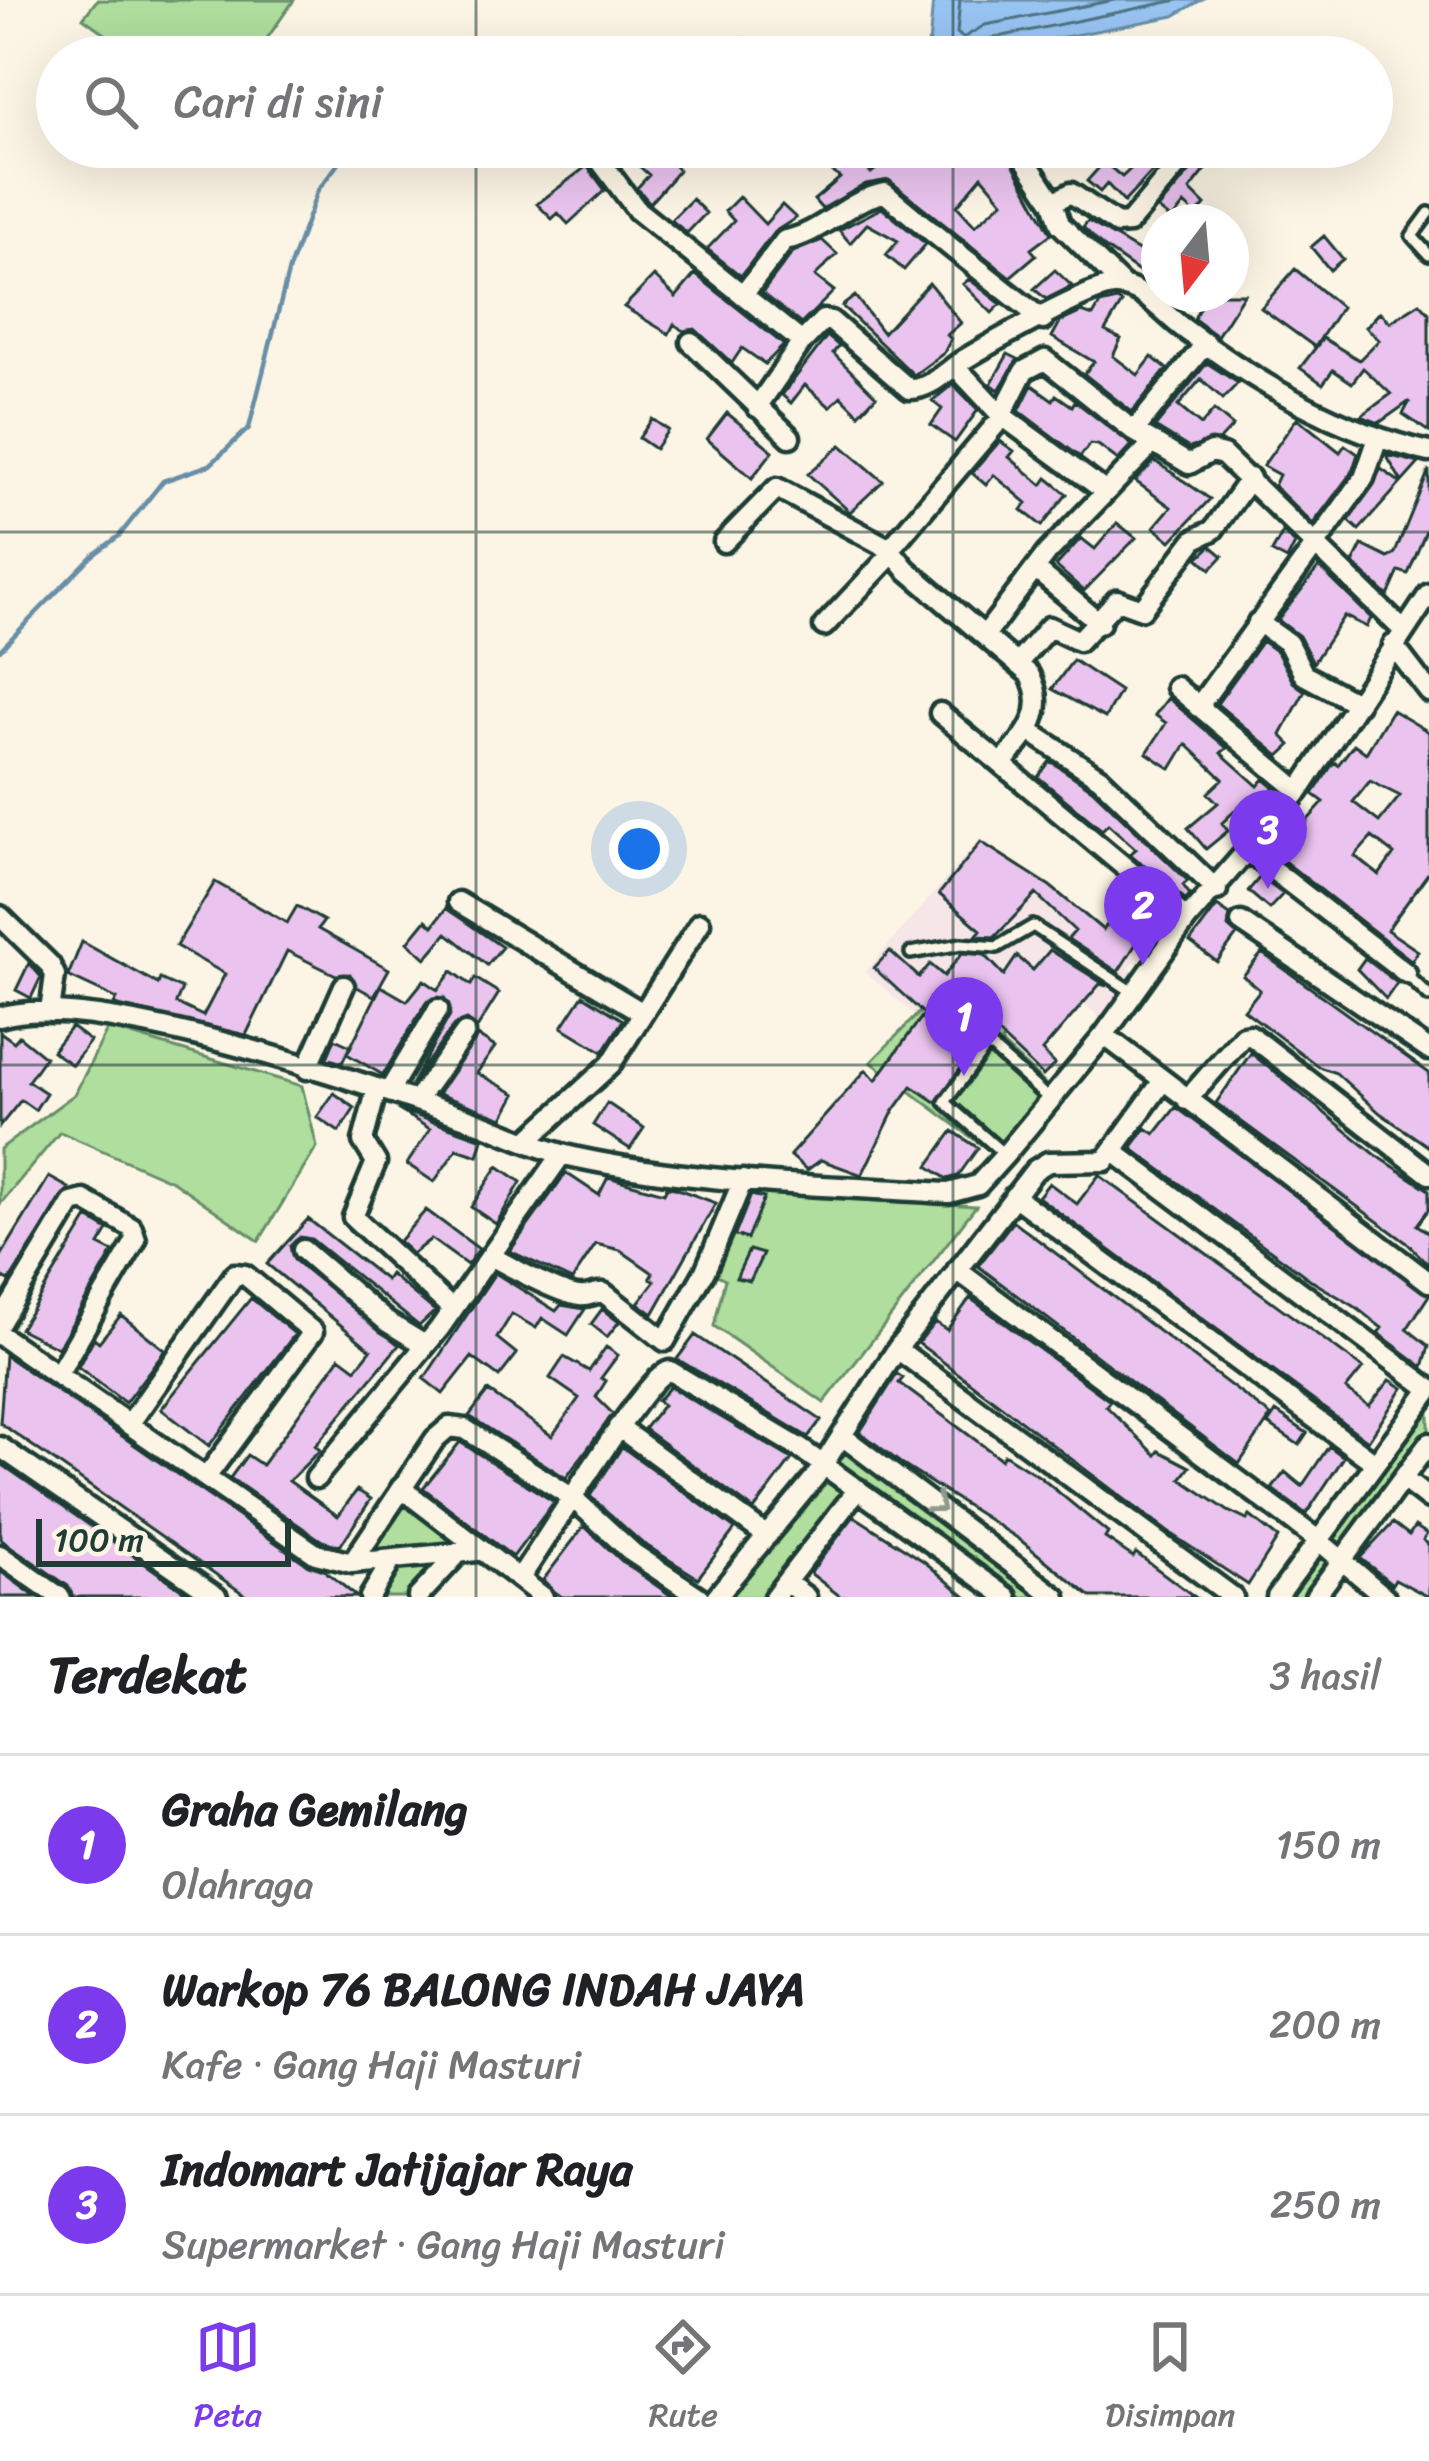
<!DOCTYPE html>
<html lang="id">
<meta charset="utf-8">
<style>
:root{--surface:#fff;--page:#f2f2f2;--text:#202124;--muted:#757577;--line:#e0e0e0;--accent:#7c3aed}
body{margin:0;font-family:Sriracha,sans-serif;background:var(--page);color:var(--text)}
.compass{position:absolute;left:1141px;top:204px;width:108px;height:108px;border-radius:50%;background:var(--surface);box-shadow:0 12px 48px #0002;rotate:196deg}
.scale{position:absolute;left:36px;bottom:30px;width:255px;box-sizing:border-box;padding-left:12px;border:6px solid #1f3d34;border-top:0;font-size:33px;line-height:42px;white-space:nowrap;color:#1f3d34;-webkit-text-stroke:9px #fcf5e5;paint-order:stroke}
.you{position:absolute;left:639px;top:849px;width:42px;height:42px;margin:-30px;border:9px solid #fff;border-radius:50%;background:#1a73e8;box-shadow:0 0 0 18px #1a73e833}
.badge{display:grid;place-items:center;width:78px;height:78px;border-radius:50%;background:var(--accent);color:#fff;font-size:39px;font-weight:700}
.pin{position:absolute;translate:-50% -99px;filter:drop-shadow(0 3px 6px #0008)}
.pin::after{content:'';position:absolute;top:63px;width:42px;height:36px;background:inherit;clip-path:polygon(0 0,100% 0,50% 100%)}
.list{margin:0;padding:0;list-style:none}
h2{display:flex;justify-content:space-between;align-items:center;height:156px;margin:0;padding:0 48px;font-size:51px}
h2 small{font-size:39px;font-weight:400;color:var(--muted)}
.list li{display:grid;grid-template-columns:78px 1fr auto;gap:36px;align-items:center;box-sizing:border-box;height:180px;padding:0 48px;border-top:3px solid var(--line)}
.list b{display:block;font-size:45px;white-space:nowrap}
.list p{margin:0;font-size:39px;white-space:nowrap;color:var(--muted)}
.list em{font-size:39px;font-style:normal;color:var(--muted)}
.icon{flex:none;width:66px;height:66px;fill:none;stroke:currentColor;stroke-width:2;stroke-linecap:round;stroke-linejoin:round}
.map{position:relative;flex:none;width:1429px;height:1597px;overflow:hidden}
.search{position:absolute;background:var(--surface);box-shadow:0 12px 48px #0002;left:36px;right:36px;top:36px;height:132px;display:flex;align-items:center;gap:30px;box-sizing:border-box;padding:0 42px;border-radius:66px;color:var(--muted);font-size:45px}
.sheet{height:696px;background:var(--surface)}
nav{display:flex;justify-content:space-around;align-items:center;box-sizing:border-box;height:168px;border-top:3px solid var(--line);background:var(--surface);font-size:33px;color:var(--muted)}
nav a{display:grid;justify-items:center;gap:6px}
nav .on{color:var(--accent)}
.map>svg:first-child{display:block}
</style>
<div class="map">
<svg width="1429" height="1597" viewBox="0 0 1429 1597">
<rect width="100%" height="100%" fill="#fcf5e5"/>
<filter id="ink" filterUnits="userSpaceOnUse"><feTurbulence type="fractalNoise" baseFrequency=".00833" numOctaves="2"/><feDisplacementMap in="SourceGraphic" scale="24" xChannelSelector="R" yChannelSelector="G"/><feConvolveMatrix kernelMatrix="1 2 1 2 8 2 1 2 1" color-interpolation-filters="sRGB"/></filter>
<g filter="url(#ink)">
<path fill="#f7e6e8" d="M981,838L1139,952L1130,968L1138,974L1105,1022L1062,985L951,981L917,1017L865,972Z"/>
<path fill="#afde9e" stroke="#678e69" stroke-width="3" d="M97,0H294L254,57H137L83,18Z
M951,980L1008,1027L1001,1043L1053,1091L995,1155L871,1062Z
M108,1028L302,1086L317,1147L259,1241L174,1182L60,1132L0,1204V1149L75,1094Z
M728,1190L976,1206L824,1403L714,1326L725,1279L699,1266Z
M1429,1391V1443L1315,1597H1277Z
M842,1436L1056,1597H1007L858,1489L774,1597H716Z
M401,1488L477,1551L455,1557L418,1597H370L391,1560L352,1563Z"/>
<path fill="#98c4f2" stroke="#688ea6" stroke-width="3" d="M933,0H1201L1174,16L960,57H928Z"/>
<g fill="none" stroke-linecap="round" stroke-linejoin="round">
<path stroke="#4f7380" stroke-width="3" d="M960,0L957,33L963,38L985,25L1115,0
M977,57L979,46L988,39L1178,0"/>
<path stroke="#688ea6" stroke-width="4.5" d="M408,57H421
M579,57L741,39L745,57
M928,57L929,42
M0,650L92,556L119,536L163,481L210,465L249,428L289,269L318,190L351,147"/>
</g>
<path fill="#eac4ef" stroke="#1f3d34" stroke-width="3" fill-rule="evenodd" d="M655,147L679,170L650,203L637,188L649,175L630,158L621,166L608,149Z
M905,147L925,165L945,147H1004L1051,234L1031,249L1036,255L1010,277L889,180L866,184L822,209L814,200L840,178L833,172L851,153L871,173ZM982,176L1003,201L975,226L957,206Z
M1132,147H1175L1124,202L1107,184L1100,192L1087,181L1104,162L1122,177L1143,157Z
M1204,155L1212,162L1190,190L1205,205L1196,215L1184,204L1172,220L1158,209Z
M587,166L605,190L568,224L558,213L552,219L537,204Z
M739,197L765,224L782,205L796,218L774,232L741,276L707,249L734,221L725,211Z
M692,199L706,213L687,233L671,220Z
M882,208L926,244L904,270L886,255L898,241L867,224L850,243L839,230Z
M1088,221L1149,257L1159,244V286L1102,246L1083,227Z
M1324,236L1343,259L1330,270L1311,247Z
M822,240L837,254L815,276L834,291L801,324L762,293L793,252Z
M1295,269L1341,307L1315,347L1261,308Z
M1055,270L1072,286L1046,299L1034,289Z
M695,274L784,345L765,364L742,348L732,363L695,329L684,331L674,324L669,334L624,307L654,276L676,297Z
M969,279L1001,304L992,313L963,284Z
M929,283L961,323L947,335L951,339L944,353L914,375L842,306L855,296L883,333Z
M1178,294H1244L1217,336L1194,319L1199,308Z
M1117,300L1122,303L1105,331L1121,339L1113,356L1138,375L1152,357L1167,369L1132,412L1084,374L1094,362L1052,337L1060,322L1082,312L1093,316L1100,304Z
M1420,303L1429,313V432L1403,414L1410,401L1379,423L1361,416L1391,394L1363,368L1352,383L1333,370L1323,384L1300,368L1323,338L1359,360L1379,340L1366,327L1380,312L1390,322Z
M827,336L839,346L833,353L876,396L859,414L841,396L830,407L805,385L791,403L782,395Z
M1008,354L1018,359L999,390L991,384Z
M1207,363L1238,383L1223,399L1201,379L1178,406L1201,425L1214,410L1233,426L1220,440L1189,448L1155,427Z
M953,384L978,410L955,442L931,425L942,409L932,401Z
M1032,385L1053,400L1056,395L1072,406L1075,401L1132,445L1118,460L1098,445L1090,444L1080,457L1019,411Z
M727,413L773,451L752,478L707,439Z
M1297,418L1340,452L1345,445L1358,454L1352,472L1313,524L1274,486L1279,475L1263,466Z
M652,419L668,430L655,449L639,438Z
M1000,441L1014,451L1009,457L1042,485L1047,478L1067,494L1042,526L1022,510L1027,503L994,475L986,485L972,473Z
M841,445L883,481L850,512L808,474Z
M1386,455L1408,460L1419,463L1402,482Z
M1155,461L1210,499L1171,541L1154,527L1171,507L1135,481Z
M1381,469L1401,483L1359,530L1349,521Z
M1429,470V524L1408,574L1399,571L1388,596L1353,563L1362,545L1388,558L1395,553Z
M1117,523L1136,538L1084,591L1056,566L1081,538L1095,549Z
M1283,532L1295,544L1287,560L1272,552Z
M1211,546L1223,556L1211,569L1198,558Z
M1319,567L1371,618L1367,627L1344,616L1313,663L1299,636L1278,620Z
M1262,641L1277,652L1293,682L1305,691L1281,735L1291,745L1279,756L1217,704Z
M1073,660L1120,691L1105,718L1052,689Z
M1168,698L1227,748L1221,753L1258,786L1264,779L1275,788L1258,808L1247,799L1222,823L1228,831L1206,849L1188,828L1218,803L1208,793L1223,779L1186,744L1171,769L1147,753L1166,723L1155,715Z
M1392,710L1429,732V872L1387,930L1418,951L1412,961L1267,848L1286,826L1296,833L1324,802L1313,794L1334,762L1338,765L1354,744L1366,753ZM1370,781L1400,796L1379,822L1353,802ZM1372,837L1394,854L1379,875L1355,856Z
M1050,761L1092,789L1188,881L1183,885L1190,895L1186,900L1130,854L1136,849L1108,824L1102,830L1038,777Z
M981,842L1050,886L1103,930L1124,903L1150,922L1118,972L1068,939L1075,931L1036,894L995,937L976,936L981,930L939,894Z
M1260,877L1283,894L1269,909L1248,891Z
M215,882L287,923L297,906L324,921L318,929L389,969L374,996L357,987L350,974L336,975L287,951L246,1035L114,1005L117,999L68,976L82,942L158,984L160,979L182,989L176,1003L203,1016L225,974L176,946Z
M1217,906L1230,915L1228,927L1237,935L1217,962L1190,942Z
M446,908L502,947L487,965L447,933L426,958L408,942L426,920L433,926Z
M1050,950L1107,986L1100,984L1042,1051L1055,1064L1043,1076L992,1028L936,1102L912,1086L893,1112L862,1175L821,1160L807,1170L790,1155L866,1070L876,1080L924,1014L874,968L890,951L919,977L930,964L944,976L962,953L985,955L1004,975L1017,956L1033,970Z
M1262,953L1429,1073V1147L1380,1113L1336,1073L1319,1067L1244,1010L1260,990L1243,976Z
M1365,958L1397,983L1386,999L1357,969Z
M29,963L41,977L31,998L16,990Z
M452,971L471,985L475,978L499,993L477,1028L467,1020L454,1025L411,1085L450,1015L444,997L427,1001L383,1075L347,1054L381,986L407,1001L424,980L438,990Z
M583,995L623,1020L603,1052L562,1027Z
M71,1027L90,1041L72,1065L52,1051Z
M0,1032L14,1042L19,1036L45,1057L28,1081L46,1093L35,1110L21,1100L0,1126Z
M478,1036L495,1047L477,1073L516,1094L503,1118L438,1094Z
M335,1039L350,1046L342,1063L327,1058Z
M1251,1053L1376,1155L1429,1190V1209L1417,1225L1429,1233V1265L1407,1243L1216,1103Z
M334,1093L355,1108L339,1132L317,1117Z
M607,1103L644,1128L630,1149L593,1125Z
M1176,1107L1429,1295L1407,1329L1429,1346L1423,1367L1378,1333L1382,1328L1354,1306L1315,1283L1131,1148L1146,1128L1155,1134Z
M397,1109L483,1139L478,1156L457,1149L434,1182L407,1164L430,1129Z
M953,1131L978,1148L958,1176L947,1179L928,1166Z
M498,1166L521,1182L496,1224L471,1207Z
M566,1173L599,1195L608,1177L664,1193L667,1187L675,1188L716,1203L653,1314L638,1303L655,1281L650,1278L653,1273L620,1250L596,1244L572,1280L510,1251Z
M1099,1175L1363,1368L1346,1389L1369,1406L1390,1380L1403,1388L1368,1441L1038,1197L1049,1183L1077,1204Z
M49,1177L69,1188L9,1281L0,1276V1258Z
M751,1195L764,1198L747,1239L735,1235Z
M426,1210L479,1249L467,1265L431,1239L412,1254L399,1241Z
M88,1218L108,1230L99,1245L113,1252L58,1348L20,1329Z
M308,1219L386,1280L390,1274L435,1311L419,1326L311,1239L300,1237L290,1246L294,1260L399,1345L315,1446L320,1450L289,1481L338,1516L357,1490L371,1499L340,1546L322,1541L230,1478L247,1455L262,1465L340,1357L356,1369L371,1350L267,1264Z
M1013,1221L1271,1416L1239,1464L978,1266Z
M749,1250L763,1254L750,1281L736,1278Z
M495,1273L556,1311L561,1305L585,1309L568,1335L542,1318L536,1328L512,1314L497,1338L517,1354L499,1377L472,1357L443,1394L424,1379Z
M251,1298L295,1334L209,1446L161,1409Z
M970,1298L1110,1401L1106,1406L1156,1455L1159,1451L1190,1467L1181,1479L1228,1511L1247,1520L1250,1516L1278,1538L1248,1585L1168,1532L918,1343L935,1322L947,1330Z
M602,1309L619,1322L607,1337L591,1324Z
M121,1315L165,1350L125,1403L78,1367L94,1338L99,1342Z
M695,1335L821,1420L808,1437L677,1359Z
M606,1347L618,1355L601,1378L606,1381L596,1397L613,1414L566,1478L469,1416L488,1391L552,1436L579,1398L550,1378L564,1357L589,1371Z
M5,1355L308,1565L324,1570L357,1597H248L0,1423Z
M897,1374L903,1378L899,1383L1001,1459L1004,1454L1040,1477L1108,1533L1105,1538L1133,1557L1136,1553L1195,1597H1091L1019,1539L903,1465L860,1432Z
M670,1387L792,1459L754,1510L644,1429L663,1405L657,1401Z
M1276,1412L1307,1433L1299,1445L1268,1424Z
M460,1442L554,1502L513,1557L423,1488Z
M1329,1446L1344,1457L1306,1514L1272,1489L1285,1472L1302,1486Z
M622,1447L735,1529L698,1578L641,1542L590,1496Z
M0,1463L190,1595L193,1597H73L68,1586L0,1539Z
M854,1516L925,1562L966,1597H841L810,1573Z
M1393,1523L1409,1535L1415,1526L1427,1534L1423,1540L1429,1545V1597L1395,1579L1392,1584L1360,1558Z
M584,1526L624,1563L673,1597H562L555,1592L543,1580Z
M0,1571L36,1597H0Z"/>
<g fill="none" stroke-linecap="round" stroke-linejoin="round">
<defs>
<path id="service" d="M1429,213L1412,236L1429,255
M911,953L961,944L997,947L1033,926L1134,993
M1403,971L1429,996
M1005,1155L945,1102L985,1048H992L1050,1100"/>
<path id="minor" d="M590,147L637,210L802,342L823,320L831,321L909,389C930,390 947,370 965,359C990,344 1090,287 1114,286C1143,285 1161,312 1183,328C1258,384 1338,431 1429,452
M1017,147L1053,202
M1124,287L1060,224L1053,202L1071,193L1117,224L1129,223L1193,147
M743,295L785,240C824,233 846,200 885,193C935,236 990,278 1043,320
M691,342L790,437
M955,366L1001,415L1106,492
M757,407L802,342
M1134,431L1206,343
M724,542L777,488L890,549L906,569L1029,674C1050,711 1026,736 1001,764
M890,549L998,422L1024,371L1045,360L1134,431L1189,464L1211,452L1223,455L1403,630
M1035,569L1100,623
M1258,622L1288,643L1304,675L1358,704
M824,626L893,553
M985,635L1047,553L1154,442
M1393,645L1429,692
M1017,664L1049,627L1079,641L1117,600L1142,609L1195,539L1213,530L1250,478
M1176,687L1299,791
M1198,707L1364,478L1378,438
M940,713L1187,919
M1029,731L1100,778L1217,890
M1246,849L1406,973
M458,902L643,1013
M0,916L50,965L55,975L50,1012
M1241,922L1429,1050
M0,1017C90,988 370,1085 466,1118C503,1131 540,1150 578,1158C699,1184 825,1185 949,1193L978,1185L1005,1155L1104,1035L1187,919L1299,791L1429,594
M1104,1035L1429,1282
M307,1069L344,986
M377,1088L363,1141L376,1162L353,1217L450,1307
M389,1091L438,1009
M1187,1100L1243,1036L1250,1035L1429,1174
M416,1101L465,1033
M528,1140L611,1064L700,923
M1114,1152L1429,1388
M1014,1196L1375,1463
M303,1250L387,1322L425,1345
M491,1256C509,1266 568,1299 585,1296C592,1295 597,1292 604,1293L665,1341L705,1271L743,1180
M957,1270L1318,1540L1385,1597
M0,1323L72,1203L84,1200L132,1228L136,1240L58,1374
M0,1335L316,1554L352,1563L477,1551
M897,1349L1233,1597
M130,1423L235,1274L245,1275L313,1332L207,1476
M618,1427L767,1536
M842,1436L1056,1597
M0,1447L217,1597
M316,1478L439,1329L562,1154
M1403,1479L1429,1499
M401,1488L543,1597
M0,1555L60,1597
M352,1563L435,1439L449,1427L465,1429L573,1498L633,1553L699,1597
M520,1578C543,1546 646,1373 670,1371L801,1449L1007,1597
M786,1582L806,1597
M370,1597L392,1560
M418,1597L455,1557
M716,1597L816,1476L897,1349L1035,1170L1048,1162L1105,1161L1162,1082
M774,1597L858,1489
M1277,1597L1429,1391
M1315,1597L1429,1443"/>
</defs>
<use href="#service" stroke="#1f3d34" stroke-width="18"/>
<use href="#minor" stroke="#1f3d34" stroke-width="27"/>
<use href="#service" stroke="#fcf5e5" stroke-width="9"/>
<use href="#minor" stroke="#fcf5e5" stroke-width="18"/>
</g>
<defs><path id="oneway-chevron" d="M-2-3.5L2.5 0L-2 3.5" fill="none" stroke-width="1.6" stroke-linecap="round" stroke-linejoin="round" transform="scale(3)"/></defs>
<use stroke="#8e998c" href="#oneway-chevron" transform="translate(937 1505) rotate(38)"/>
</g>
<path fill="none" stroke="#1f3d34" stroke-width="3" stroke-opacity="0.55" d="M476,0V57M953,0V57M476,147V1597M953,147V1597M0,532H1429M0,1065H1429"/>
</svg>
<svg class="compass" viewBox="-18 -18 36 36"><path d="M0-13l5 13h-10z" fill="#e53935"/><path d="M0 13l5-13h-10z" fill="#757577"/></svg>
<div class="scale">100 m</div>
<div class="you"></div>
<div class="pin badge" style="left:964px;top:1076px">1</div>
<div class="pin badge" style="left:1143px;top:965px">2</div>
<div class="pin badge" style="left:1268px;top:889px">3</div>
<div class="search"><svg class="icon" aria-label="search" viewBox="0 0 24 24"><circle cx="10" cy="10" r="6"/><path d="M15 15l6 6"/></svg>Cari di sini</div>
</div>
<section class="sheet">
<h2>Terdekat<small>3 hasil</small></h2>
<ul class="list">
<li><span class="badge">1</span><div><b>Graha Gemilang</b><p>Olahraga</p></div><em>150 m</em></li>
<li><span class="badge">2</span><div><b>Warkop 76 BALONG INDAH JAYA</b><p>Kafe · Gang Haji Masturi</p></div><em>200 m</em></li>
<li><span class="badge">3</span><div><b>Indomart Jatijajar Raya</b><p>Supermarket · Gang Haji Masturi</p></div><em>250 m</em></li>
</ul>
</section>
<nav>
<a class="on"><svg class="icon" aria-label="map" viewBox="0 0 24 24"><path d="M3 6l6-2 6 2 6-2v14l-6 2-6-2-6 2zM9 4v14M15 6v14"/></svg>Peta</a>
<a><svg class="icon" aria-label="directions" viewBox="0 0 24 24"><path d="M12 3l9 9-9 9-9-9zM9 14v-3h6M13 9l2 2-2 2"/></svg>Rute</a>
<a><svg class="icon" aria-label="saved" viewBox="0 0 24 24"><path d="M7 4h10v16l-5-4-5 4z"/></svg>Disimpan</a>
</nav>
